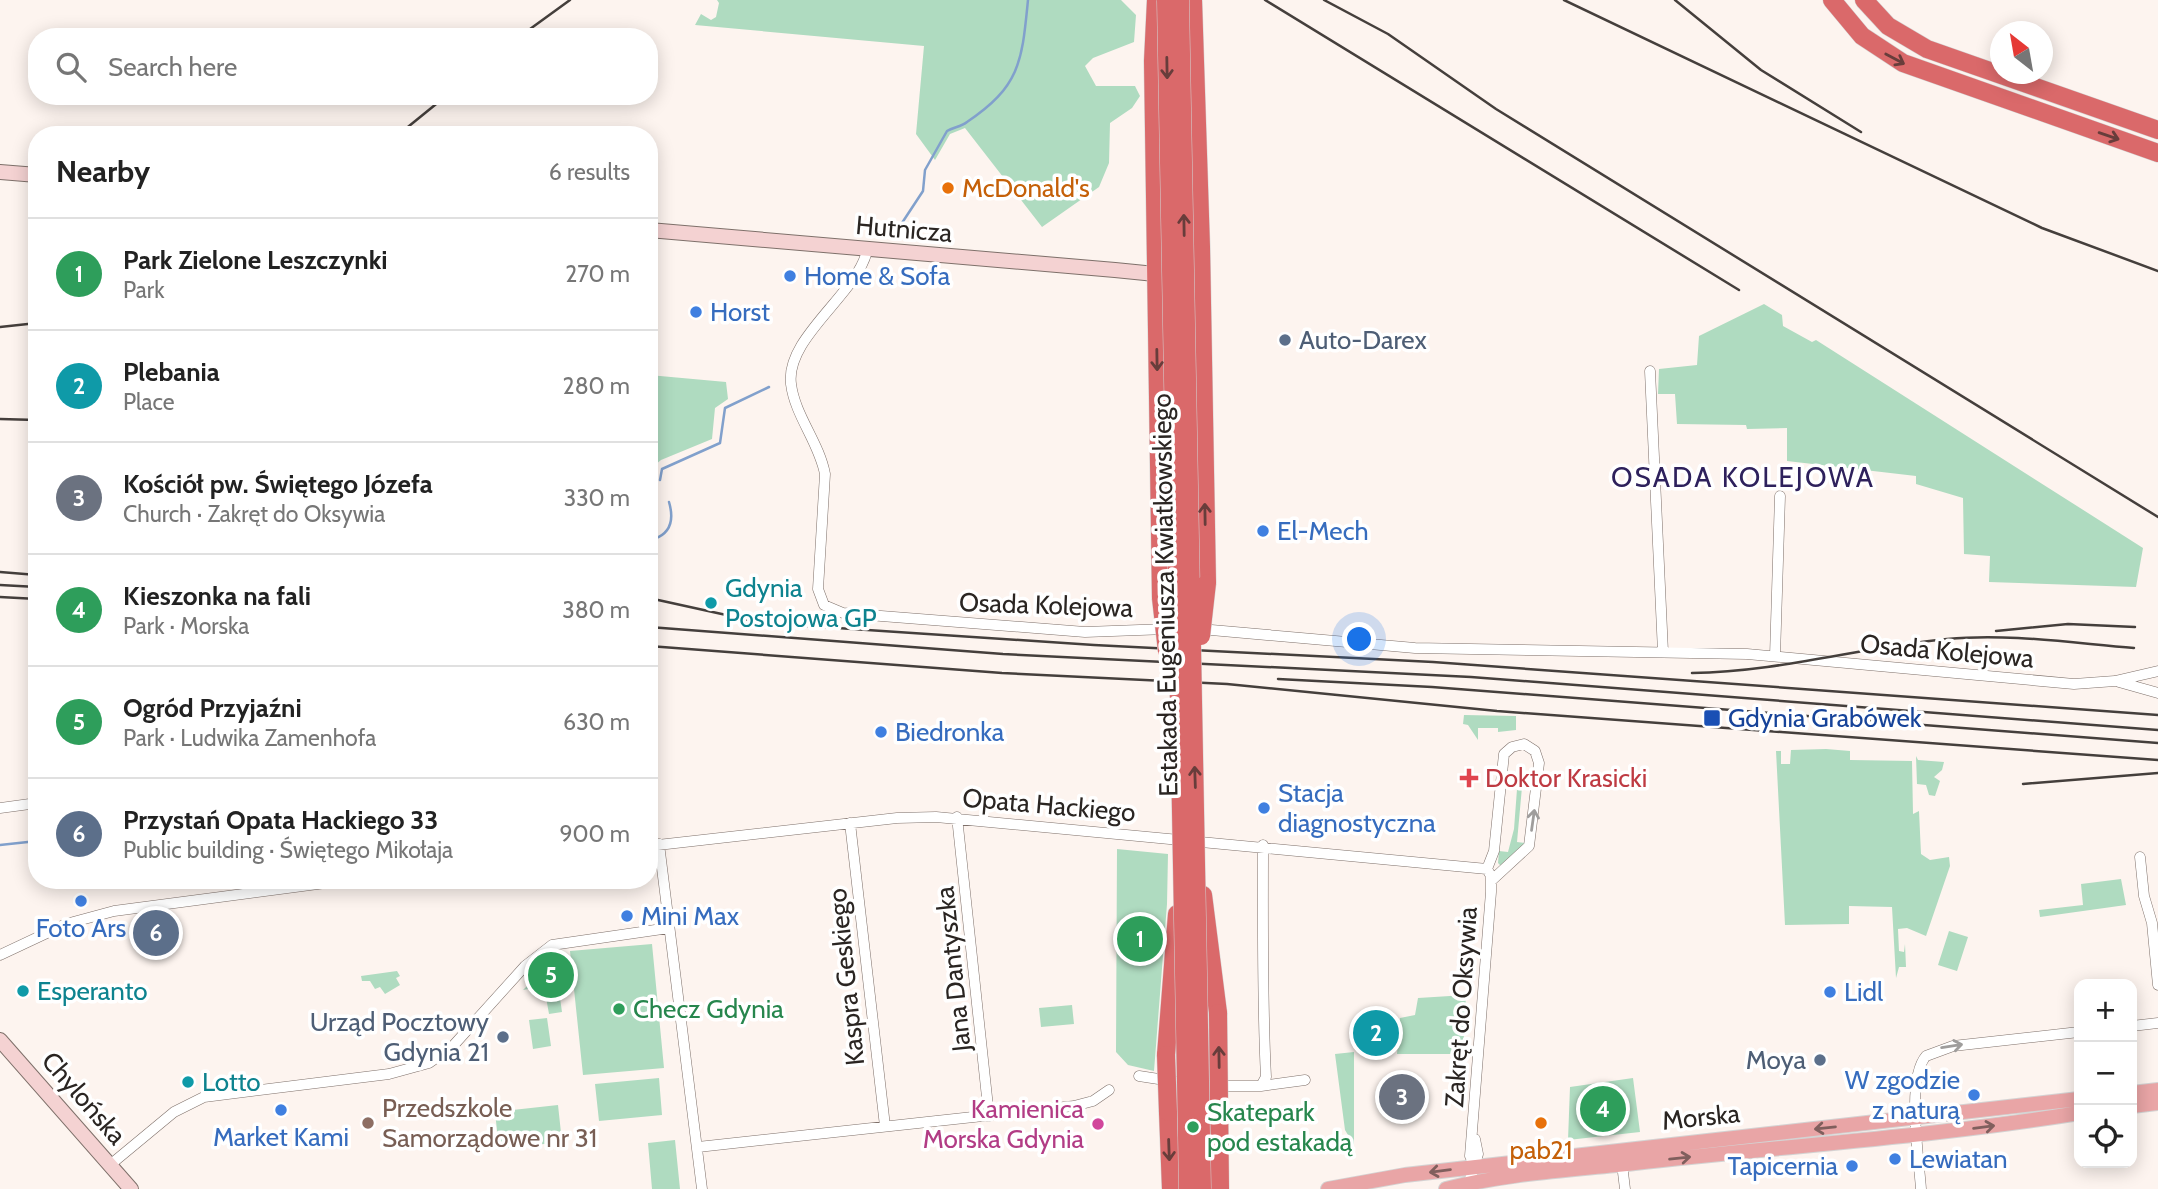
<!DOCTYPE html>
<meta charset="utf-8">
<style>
:root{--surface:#fff;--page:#f2f2f2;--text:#222;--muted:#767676;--line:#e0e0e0;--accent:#111827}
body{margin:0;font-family:Cabin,sans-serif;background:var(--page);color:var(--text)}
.controls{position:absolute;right:21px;bottom:21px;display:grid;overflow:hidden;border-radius:14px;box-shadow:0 4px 18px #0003}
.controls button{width:63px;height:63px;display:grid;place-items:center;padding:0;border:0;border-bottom:2px solid var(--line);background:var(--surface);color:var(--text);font:35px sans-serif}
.compass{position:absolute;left:1990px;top:21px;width:63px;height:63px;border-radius:50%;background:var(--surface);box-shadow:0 4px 18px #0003;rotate:329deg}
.you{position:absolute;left:1360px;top:640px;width:24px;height:24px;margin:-18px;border:5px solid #fff;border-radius:50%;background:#1a73e8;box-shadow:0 0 0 10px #1a73e833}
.badge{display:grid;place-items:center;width:46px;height:46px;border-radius:50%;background:var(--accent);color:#fff;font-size:23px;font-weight:700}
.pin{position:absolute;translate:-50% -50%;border:4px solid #fff;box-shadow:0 2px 7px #0006}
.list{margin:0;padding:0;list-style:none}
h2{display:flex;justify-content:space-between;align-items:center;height:91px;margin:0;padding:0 28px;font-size:30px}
h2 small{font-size:23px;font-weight:400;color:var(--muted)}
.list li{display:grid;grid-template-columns:46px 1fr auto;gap:21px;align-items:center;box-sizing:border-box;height:112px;padding:0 28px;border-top:2px solid var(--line)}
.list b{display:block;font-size:26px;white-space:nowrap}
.list p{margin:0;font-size:23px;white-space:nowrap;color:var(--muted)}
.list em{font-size:23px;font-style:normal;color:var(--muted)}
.icon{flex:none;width:38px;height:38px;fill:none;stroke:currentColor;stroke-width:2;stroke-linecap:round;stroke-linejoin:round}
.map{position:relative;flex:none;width:2158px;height:1189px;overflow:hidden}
.search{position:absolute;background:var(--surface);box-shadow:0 4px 18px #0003;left:28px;top:28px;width:630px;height:77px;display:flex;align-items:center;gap:18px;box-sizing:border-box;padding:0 24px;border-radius:28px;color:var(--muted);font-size:26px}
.panel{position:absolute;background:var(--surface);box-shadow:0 4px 18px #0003;left:28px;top:126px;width:630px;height:763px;border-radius:28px}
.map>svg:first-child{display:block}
</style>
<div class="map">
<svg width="2158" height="1189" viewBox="0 0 2158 1189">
<rect width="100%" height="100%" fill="#fdf4ef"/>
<path fill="#afdbc0" d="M717,0H1121L1136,15L1134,42L1093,58L1085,66L1096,86H1135L1140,96L1132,108L1110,123L1109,163L1099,187L1042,227L965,128L950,134L935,160L916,134L924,46L695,25L701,14L711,20L716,17L719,3Z
M1764,304L1782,315L1783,326L1812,342L1816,340L2143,548L2136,587L1989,582L1990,556L1964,554L1963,498L1916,484V476L1787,461V428L1747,429L1746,425L1677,424L1675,394H1658L1659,369L1697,365L1699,336Z
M649,375L726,382L728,399L715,408L712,439L661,460L649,470Z
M1464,715L1516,716V730L1498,732V728H1478V740L1468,725L1463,724Z
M1826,749L1850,751V760L1912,761L1913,814L1919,811L1921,854L1930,860L1949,857L1950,866L1926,936L1907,928L1898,929L1899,951L1904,952L1905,944L1906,967H1899L1896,978L1892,907L1849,906V924L1785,925L1776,751H1781V764H1790L1791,750Z
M1916,756L1918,760L1944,762L1942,770L1934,777L1940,781L1935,796L1929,795L1926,785L1917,784Z
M1518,776H1523L1517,842L1525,843L1501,866L1498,863L1499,851L1508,852L1514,829Z
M1117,849L1168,854L1167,904L1154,1071L1128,1065L1116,1052Z
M2121,879L2126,905L2040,917L2039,910L2083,905L2081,884Z
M1949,931L1968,937L1957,971L1938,965Z
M652,944L664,1068L583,1075L570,951Z
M562,952L566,982L558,984L562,1012L549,1014L544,986L523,990Z
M397,971L400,976L396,978L400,985L385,994L380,987L375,989L370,981H362L361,976Z
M1466,995L1463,1054H1397L1400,1018L1415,1015L1418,998Z
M1072,1005L1074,1024L1041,1027L1039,1008Z
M547,1018L551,1046L533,1049L529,1020Z
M1354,1052V1145L1345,1130L1335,1054Z
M659,1078L662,1115L599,1121L595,1084Z
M1633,1078L1640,1132L1568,1140L1570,1087Z
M558,1105L562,1142L499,1149L495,1112Z
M675,1140L680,1189H652L648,1143Z"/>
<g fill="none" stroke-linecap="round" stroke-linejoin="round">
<path stroke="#81a0cc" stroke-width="2.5" d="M898,229L923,191L925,170L947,131C953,127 961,127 967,122C1021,86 1022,60 1028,0
M660,480L662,469L720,443L725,408L769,387
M654,539C671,533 674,519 669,502
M0,845L37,841"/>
<defs>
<path id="street" d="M867,251C857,294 785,338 791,384C795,416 819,442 825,474L818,589L824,605L843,613L1085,632L1167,629
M1650,371L1663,652
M1200,629L1415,648L1747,654L2074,684L2115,681L2158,671
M1775,656L1780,496
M2119,682L2158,693
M0,808L37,803
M957,817L989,1116
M850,823L885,1126
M659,844L702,1189
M649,846L897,818L936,817L1487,869
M2140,857L2144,896L2152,923L2158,985
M1487,869L1494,851L1504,754L1512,747L1524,744L1535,751L1539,763L1529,846L1491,881
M0,955L66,924L114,911L348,880
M2132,1026L2158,1023
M1139,1076L1191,1084
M1216,1086H1261L1305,1080
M1261,1086L1266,1077C1262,1000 1263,923 1263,845
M698,1147L1074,1106L1093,1101L1109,1090
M1622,1164L1625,1189
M110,1165L174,1112L204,1097L389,1074L429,1063L452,1047L525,966L552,945L669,928
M1475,1167L1470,1156L1491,892V876L1487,869
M1469,1183L1478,1154L1475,1139
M1921,1189C1919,1158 1906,1079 1926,1056L1953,1046L2079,1032"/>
<path id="secondary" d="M0,172L37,175
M649,230L1115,270L1155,274L1163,270
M0,1040L131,1189"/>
<path id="primary" d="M2132,1093L2158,1090
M2132,1106L2158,1103
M1328,1189L1405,1175L2079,1099
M1446,1189C1507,1173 1572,1170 1635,1163C1783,1146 1932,1137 2079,1113"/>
<path id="highway" d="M1156,0L1153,61L1161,598
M1193,0L1201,247L1207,583
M1832,0L1862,36L1903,63L2158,153
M1864,0L1888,26L1927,49L2158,130
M1203,895L1218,1013
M1166,1055L1177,914
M1219,1102L1220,1189
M1168,1112L1171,1189"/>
</defs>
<use href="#street" stroke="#7e706a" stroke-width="11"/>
<use href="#secondary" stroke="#7e706a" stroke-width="16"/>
<use href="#primary" stroke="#d4d3d3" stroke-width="16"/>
<use href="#highway" stroke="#d4d3d3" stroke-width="19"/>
<use href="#street" stroke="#fff" stroke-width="10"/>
<use href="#secondary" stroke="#f4d2d2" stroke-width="14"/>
<use href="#primary" stroke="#e9a5a6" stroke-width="14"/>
<use href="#highway" stroke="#da696a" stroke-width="18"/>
<path stroke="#453f3c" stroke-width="2.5" d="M1265,0L1739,290
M1324,0L1388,34L1496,109L2158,517
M1564,0L2042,228L2158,271
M1675,0L1761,70L1861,132
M519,37L570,0
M398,135L446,96
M0,327L37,323
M0,419L37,420
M0,572L37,575
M0,585L37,587
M0,597L37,599
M649,598L749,620L792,625L1094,645L1433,662L2158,715
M649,627L1003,654L1471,677L2158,730
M1996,631L2068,624L2135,627
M649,646L1002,673L1227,684L1497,711L2158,760
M1692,673C1778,672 1862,647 1947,639C2008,633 2072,643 2134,648
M1278,679L1432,687L2158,743
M2023,784L2158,773"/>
<defs>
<path id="highway-bridge" d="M1166,0L1188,1189
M1180,0L1202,1189
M1161,598L1167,651
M1201,636L1207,583
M1218,1013L1219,1102
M1166,1055L1168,1112"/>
</defs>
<use href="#highway-bridge" stroke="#d4d3d3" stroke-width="19" stroke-linecap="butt"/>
<use href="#highway-bridge" stroke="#da696a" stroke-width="18"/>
</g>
<defs><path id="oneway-shaft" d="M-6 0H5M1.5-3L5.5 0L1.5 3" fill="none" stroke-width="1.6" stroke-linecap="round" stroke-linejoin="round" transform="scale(1.75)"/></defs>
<g stroke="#683d3b">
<use href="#oneway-shaft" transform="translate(1895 59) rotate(28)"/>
<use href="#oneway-shaft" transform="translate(1167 68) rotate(89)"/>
<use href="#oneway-shaft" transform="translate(2109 136) rotate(19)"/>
<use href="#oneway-shaft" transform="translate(1184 225) rotate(-91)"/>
<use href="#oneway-shaft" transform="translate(1157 360) rotate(89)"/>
<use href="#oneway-shaft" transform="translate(1205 514) rotate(-91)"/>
<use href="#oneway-shaft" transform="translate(1195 777) rotate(-92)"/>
<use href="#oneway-shaft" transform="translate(1219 1057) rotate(-91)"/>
<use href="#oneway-shaft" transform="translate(1169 1150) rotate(88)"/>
</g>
<g stroke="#9f9d9c">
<use href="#oneway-shaft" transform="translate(1533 820) rotate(-82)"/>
<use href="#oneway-shaft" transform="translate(1952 1046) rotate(-9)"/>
</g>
<g stroke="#805f5d">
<use href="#oneway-shaft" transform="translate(1984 1127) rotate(-7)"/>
<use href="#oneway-shaft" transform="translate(1825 1128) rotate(174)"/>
<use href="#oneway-shaft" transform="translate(1680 1158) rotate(-6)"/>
<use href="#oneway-shaft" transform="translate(1440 1171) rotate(173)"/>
</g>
<g fill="#e8710a" stroke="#fff" stroke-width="2.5">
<circle cx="948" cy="188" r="7"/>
<circle cx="1541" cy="1123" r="7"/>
</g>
<g fill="#3f7fe0" stroke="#fff" stroke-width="2.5">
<circle cx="790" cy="276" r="7"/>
<circle cx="696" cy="312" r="7"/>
<circle cx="1263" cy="531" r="7"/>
<circle cx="881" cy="732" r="7"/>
<circle cx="1264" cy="808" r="7"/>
<circle cx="81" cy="901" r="7"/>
<circle cx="627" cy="916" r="7"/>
<circle cx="1830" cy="992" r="7"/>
<circle cx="1974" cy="1095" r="7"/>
<circle cx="281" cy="1110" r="7"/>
<circle cx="1895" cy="1159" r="7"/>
<circle cx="1852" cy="1166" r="7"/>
</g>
<g fill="#5c6f8a" stroke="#fff" stroke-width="2.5">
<circle cx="1285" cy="340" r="7"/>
<circle cx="503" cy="1037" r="7"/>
<circle cx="1820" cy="1060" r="7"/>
</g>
<g fill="#0f9aa8" stroke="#fff" stroke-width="2.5">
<circle cx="711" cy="603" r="7"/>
<circle cx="23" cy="991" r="7"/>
<circle cx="188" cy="1082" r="7"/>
</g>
<rect fill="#1a4fb4" stroke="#fff" stroke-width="2.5" x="1703" y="709" width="18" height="18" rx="3.5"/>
<path fill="#e0444e" stroke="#fff" stroke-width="2.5" d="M1465.5 767.5h7v7h7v7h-7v7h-7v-7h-7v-7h7z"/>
<g fill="#2e9e5b" stroke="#fff" stroke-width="2.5">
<circle cx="619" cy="1009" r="7"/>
<circle cx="1193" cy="1127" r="7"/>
</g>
<circle fill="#8d6e63" stroke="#fff" stroke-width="2.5" cx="368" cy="1123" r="7"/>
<circle fill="#d1479c" stroke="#fff" stroke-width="2.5" cx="1098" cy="1124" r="7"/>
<g text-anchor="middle" stroke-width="7" stroke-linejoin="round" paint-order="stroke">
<g font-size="26" fill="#c56008" stroke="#fff" text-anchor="start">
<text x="962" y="197">McDonald's</text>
<text x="1541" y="1159" text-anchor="middle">pab21</text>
</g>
<g font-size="26" fill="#2a2522" stroke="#fff">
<text transform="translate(904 229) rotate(5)" y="9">Hutnicza</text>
<text transform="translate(1165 595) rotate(-91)" y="9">Estakada Eugeniusza Kwiatkowskiego</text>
<text transform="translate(1046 605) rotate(2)" y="9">Osada Kolejowa</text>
<text transform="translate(1947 651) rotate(5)" y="9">Osada Kolejowa</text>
<text transform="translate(1049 805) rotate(5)" y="9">Opata Hackiego</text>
<text transform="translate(953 969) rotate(-96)" y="9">Jana Dantyszka</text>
<text transform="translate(846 977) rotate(-96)" y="9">Kaspra Geskiego</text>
<text transform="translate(1461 1007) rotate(-86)" y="9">Zakręt do Oksywia</text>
<text transform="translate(84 1098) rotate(49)" y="9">Chylońska</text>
<text transform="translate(1701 1117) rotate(-6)" y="9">Morska</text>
</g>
<g font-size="26" fill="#366cbe" stroke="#fff" text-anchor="start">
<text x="804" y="285">Home &amp; Sofa</text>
<text x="710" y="321">Horst</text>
<text x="1277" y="540">El-Mech</text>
<text x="895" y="741">Biedronka</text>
<text x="1278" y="802">Stacja<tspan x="1278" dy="30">diagnostyczna</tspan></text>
<text x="641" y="925">Mini Max</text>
<text x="81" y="937" text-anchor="middle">Foto Ars</text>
<text x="1844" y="1001">Lidl</text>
<text x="1960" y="1089" text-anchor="end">W zgodzie<tspan x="1960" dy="30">z naturą</tspan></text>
<text x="281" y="1146" text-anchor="middle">Market Kami</text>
<text x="1909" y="1168">Lewiatan</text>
<text x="1838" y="1175" text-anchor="end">Tapicernia</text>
</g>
<g font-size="26" fill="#4e5e75" stroke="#fff" text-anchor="end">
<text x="1299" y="349" text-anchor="start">Auto-Darex</text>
<text x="489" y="1031">Urząd Pocztowy<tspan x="489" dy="30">Gdynia 21</tspan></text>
<text x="1806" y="1069">Moya</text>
</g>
<g font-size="26" fill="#0d838f" stroke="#fff" text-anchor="start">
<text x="725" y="597">Gdynia<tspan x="725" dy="30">Postojowa GP</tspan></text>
<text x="37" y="1000">Esperanto</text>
<text x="202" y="1091">Lotto</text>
</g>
<g font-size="26" fill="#164399" stroke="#fff" text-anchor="start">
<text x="1728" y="727">Gdynia Grabówek</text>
</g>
<g font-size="26" fill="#be3a42" stroke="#fff" text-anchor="start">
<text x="1485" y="787">Doktor Krasicki</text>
</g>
<g font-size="26" fill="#27864d" stroke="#fff" text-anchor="start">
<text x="633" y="1018">Checz Gdynia</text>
<text x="1207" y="1121">Skatepark<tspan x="1207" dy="30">pod estakadą</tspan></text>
</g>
<g font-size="26" fill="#785e54" stroke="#fff" text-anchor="start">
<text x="382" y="1117">Przedszkole<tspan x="382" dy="30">Samorządowe nr 31</tspan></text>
</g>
<g font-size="26" fill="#b23c85" stroke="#fff" text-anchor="end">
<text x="1084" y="1118">Kamienica<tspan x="1084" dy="30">Morska Gdynia</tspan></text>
</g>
<g font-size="28" letter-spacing="2" fill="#2e215c" stroke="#fff">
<text x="1743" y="487">OSADA KOLEJOWA</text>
</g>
</g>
</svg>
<div class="controls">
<button>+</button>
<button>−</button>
<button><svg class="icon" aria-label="locate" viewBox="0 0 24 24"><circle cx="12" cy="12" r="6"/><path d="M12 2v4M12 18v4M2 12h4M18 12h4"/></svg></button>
</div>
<svg class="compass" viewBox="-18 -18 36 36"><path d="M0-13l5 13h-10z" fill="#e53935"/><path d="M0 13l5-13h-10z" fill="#767676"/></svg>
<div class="you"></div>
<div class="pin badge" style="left:1140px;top:939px;background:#2e9e5b">1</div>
<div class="pin badge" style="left:1376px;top:1033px;background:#0f9aa8">2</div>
<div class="pin badge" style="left:1402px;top:1097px;background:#6b7280">3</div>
<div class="pin badge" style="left:1603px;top:1109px;background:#2e9e5b">4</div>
<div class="pin badge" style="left:551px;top:975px;background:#2e9e5b">5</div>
<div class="pin badge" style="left:156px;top:933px;background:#5c6f8a">6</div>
<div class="search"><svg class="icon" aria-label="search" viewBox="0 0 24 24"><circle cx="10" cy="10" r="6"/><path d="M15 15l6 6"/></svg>Search here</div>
<section class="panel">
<h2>Nearby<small>6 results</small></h2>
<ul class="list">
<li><span class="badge" style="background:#2e9e5b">1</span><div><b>Park Zielone Leszczynki</b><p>Park</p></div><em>270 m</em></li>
<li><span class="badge" style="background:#0f9aa8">2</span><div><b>Plebania</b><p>Place</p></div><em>280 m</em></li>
<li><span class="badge" style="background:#6b7280">3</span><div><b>Kościół pw. Świętego Józefa</b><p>Church · Zakręt do Oksywia</p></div><em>330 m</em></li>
<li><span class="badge" style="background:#2e9e5b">4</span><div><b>Kieszonka na fali</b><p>Park · Morska</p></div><em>380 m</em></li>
<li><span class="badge" style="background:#2e9e5b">5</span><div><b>Ogród Przyjaźni</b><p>Park · Ludwika Zamenhofa</p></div><em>630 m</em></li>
<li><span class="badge" style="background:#5c6f8a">6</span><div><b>Przystań Opata Hackiego 33</b><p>Public building · Świętego Mikołaja</p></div><em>900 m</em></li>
</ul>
</section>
</div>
